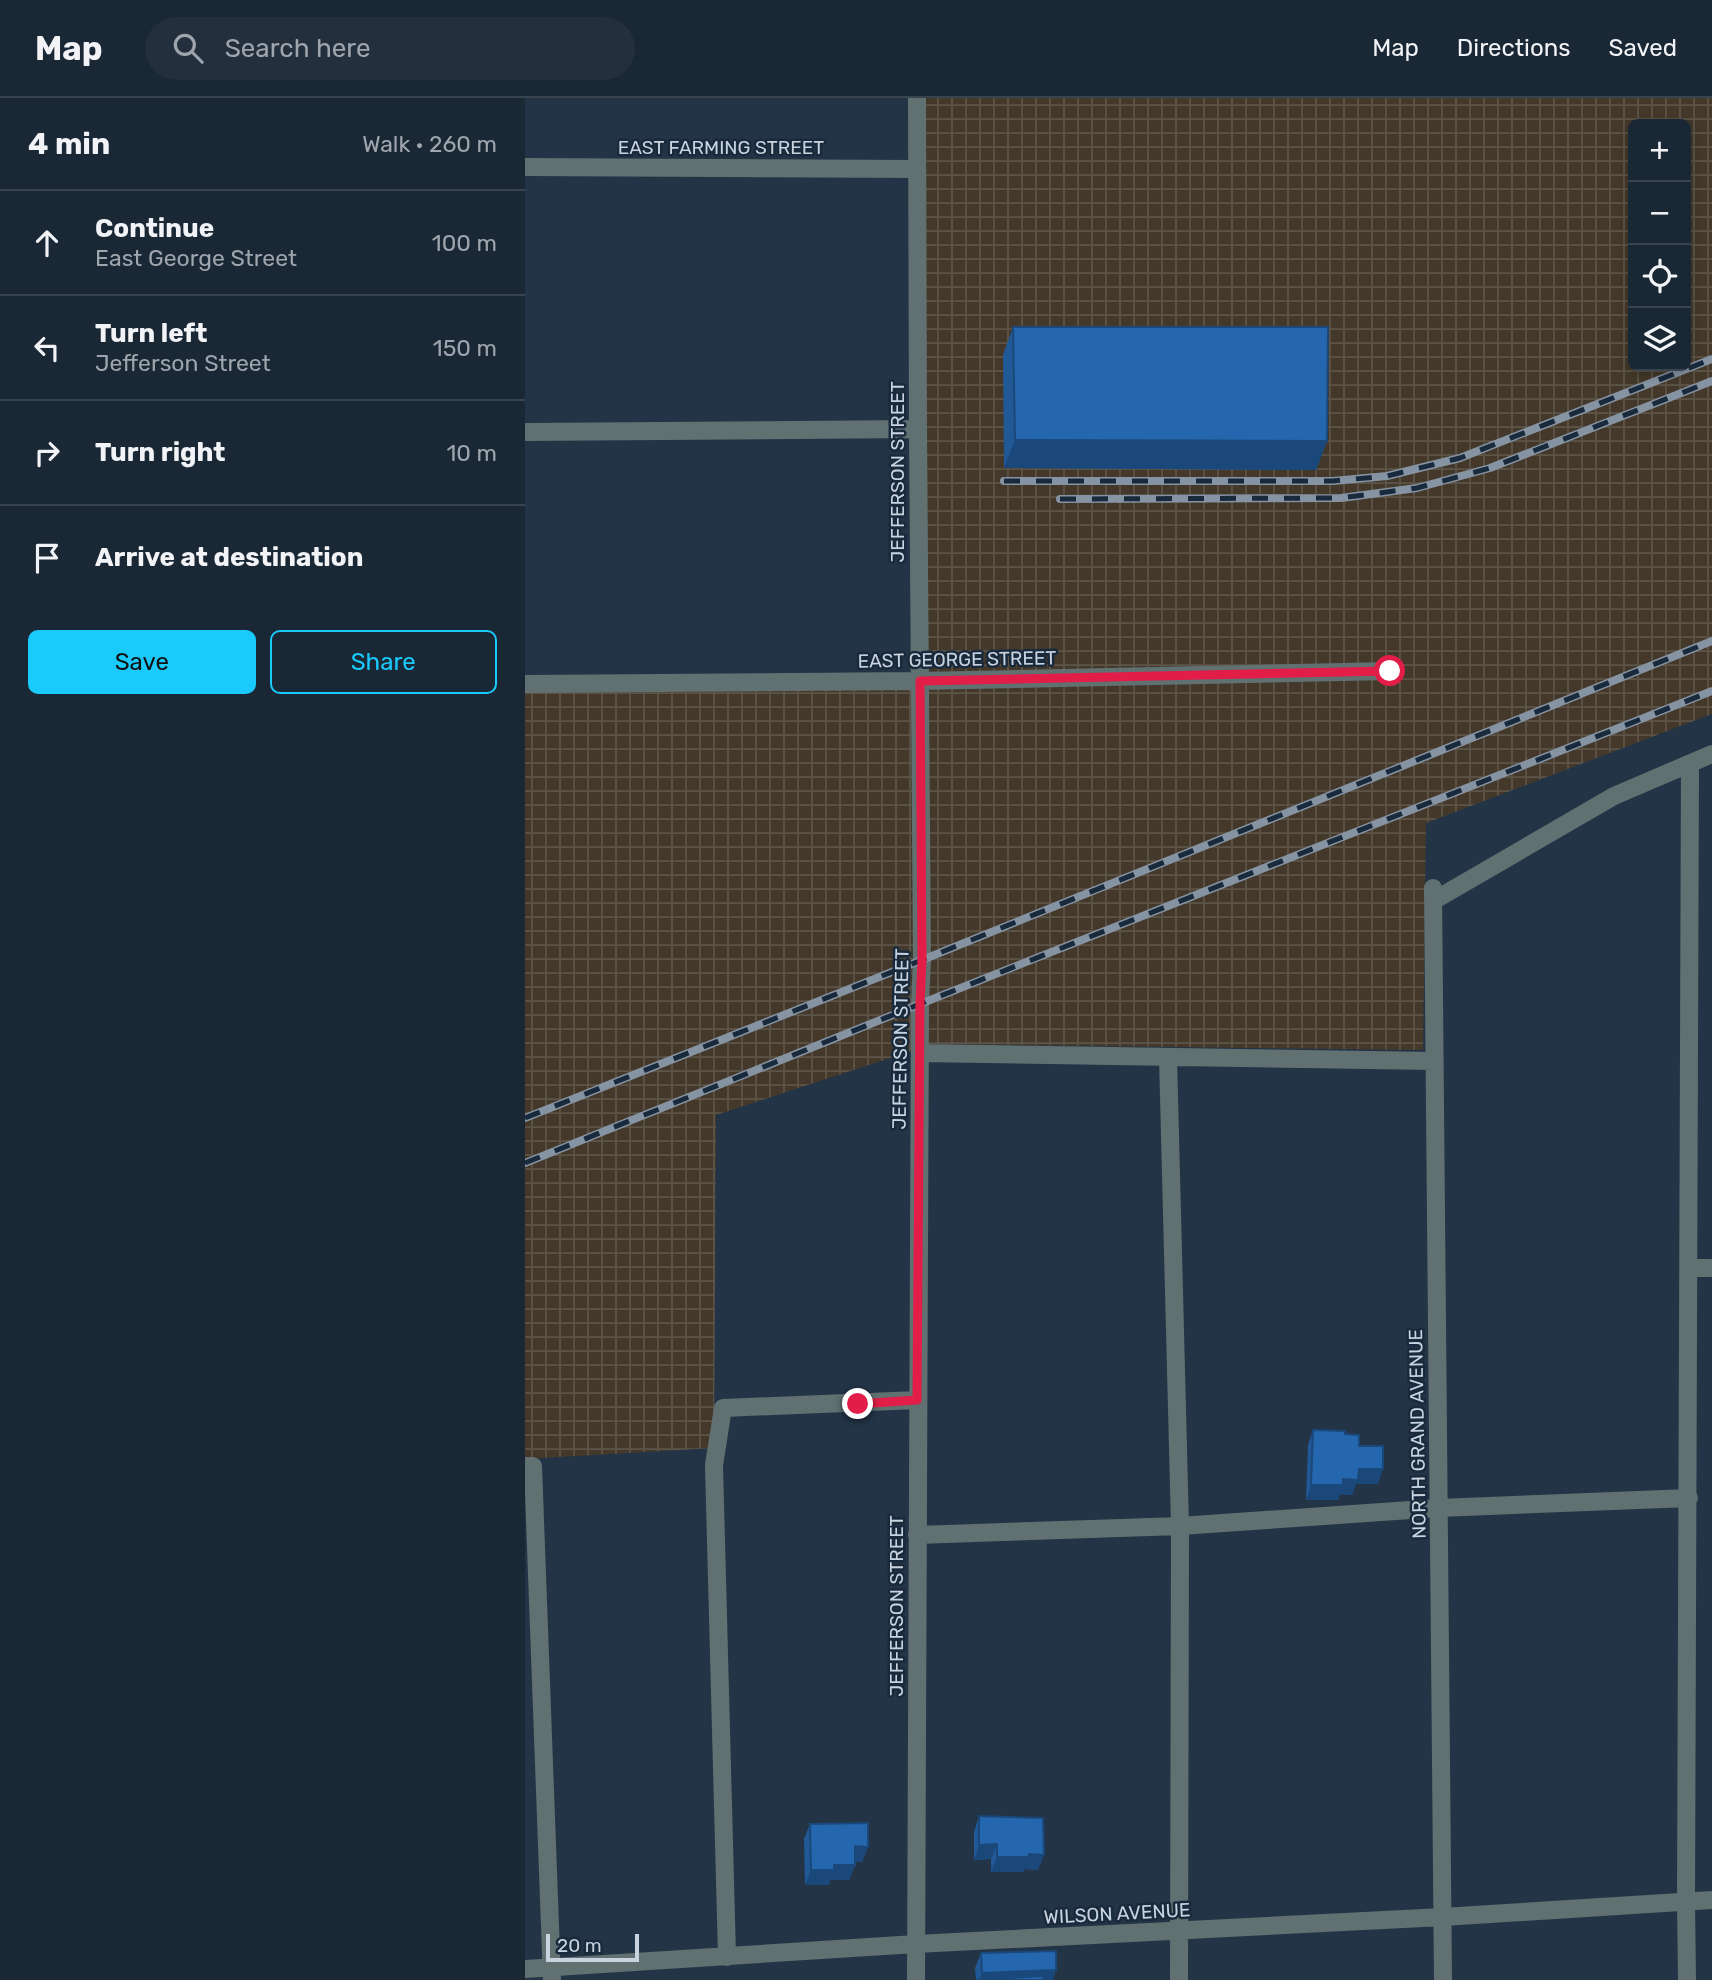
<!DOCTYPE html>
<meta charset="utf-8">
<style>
:root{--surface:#1a2735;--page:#232f3d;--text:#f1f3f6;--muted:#9fa5ad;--line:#384450;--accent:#1acafc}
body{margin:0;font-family:Rubik,sans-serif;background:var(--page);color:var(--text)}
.controls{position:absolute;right:21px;top:21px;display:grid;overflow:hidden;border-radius:10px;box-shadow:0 4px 10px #0003}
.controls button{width:63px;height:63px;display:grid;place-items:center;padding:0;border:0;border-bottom:2px solid var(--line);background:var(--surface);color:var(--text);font:35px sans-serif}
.scale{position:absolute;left:21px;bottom:18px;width:93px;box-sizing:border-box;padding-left:7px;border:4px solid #c9d3e0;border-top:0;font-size:19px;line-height:24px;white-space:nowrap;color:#c9d3e0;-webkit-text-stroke:5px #1a2a3d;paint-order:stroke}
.stop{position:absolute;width:21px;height:21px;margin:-16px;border:5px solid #e11d48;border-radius:50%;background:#fff}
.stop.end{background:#e11d48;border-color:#fff;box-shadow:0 2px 7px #0008}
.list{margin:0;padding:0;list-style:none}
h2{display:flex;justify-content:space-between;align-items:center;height:91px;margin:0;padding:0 28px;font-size:30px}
h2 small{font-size:23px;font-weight:400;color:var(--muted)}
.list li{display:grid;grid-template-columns:46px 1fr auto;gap:21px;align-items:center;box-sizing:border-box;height:105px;padding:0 28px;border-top:2px solid var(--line)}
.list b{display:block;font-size:26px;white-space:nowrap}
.list p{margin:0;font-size:23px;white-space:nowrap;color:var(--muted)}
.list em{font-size:23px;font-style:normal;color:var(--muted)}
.actions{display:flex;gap:14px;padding:21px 28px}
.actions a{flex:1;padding:16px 0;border:2px solid var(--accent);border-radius:10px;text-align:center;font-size:24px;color:var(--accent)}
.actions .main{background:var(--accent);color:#111}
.icon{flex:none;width:38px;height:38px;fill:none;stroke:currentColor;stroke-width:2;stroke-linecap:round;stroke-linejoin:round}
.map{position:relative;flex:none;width:1187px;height:1882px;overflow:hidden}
header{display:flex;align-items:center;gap:42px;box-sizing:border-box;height:98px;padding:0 35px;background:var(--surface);border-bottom:2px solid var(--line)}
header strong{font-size:33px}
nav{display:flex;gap:38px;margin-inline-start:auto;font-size:24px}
.search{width:490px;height:63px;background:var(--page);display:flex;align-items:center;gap:18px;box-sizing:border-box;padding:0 24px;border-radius:38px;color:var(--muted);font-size:26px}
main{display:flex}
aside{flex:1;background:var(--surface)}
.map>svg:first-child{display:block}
</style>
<header>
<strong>Map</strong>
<div class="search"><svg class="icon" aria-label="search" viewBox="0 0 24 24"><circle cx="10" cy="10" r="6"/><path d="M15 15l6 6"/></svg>Search here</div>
<nav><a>Map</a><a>Directions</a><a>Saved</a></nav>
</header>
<main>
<aside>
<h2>4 min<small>Walk · 260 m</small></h2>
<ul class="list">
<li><svg class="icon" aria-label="ahead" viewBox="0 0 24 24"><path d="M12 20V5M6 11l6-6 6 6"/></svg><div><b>Continue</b><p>East George Street</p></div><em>100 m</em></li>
<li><svg class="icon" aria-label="left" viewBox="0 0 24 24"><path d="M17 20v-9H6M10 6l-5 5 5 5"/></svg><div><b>Turn left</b><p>Jefferson Street</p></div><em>150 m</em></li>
<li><svg class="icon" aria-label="right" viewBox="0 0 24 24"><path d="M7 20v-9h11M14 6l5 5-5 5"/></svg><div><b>Turn right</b></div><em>10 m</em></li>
<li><svg class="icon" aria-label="arrive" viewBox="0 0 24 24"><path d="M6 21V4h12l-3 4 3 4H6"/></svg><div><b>Arrive at destination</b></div></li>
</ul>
<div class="actions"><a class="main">Save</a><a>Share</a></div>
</aside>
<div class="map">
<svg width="1187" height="1882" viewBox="0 0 1187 1882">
<defs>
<pattern id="industrial-grid" width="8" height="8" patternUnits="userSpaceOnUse" patternTransform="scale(1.75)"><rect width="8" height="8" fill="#433829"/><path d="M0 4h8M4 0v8" fill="none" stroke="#5d5448"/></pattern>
</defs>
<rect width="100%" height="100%" fill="#233447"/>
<path fill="url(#industrial-grid)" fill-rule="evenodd" d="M393,0H1187V616L901,725L898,952L408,946L191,1017L189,1350L0,1361V581L393,577ZM1108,26H1161V268H1108Z"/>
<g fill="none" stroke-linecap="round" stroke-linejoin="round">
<path stroke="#617171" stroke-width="18" d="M0,69L392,71
M0,334L393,331
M0,586L395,583L865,573
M908,790L918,1882
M908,803L1089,698L1187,656
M395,955L909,963
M643,959L655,1428L654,1882
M1164,1170H1187
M0,1368H8L27,1882
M392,1437L655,1428L914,1410L1164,1400
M202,1859L189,1367L198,1310L392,1302
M0,1871L391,1846L918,1819L1187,1802
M391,1882L395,906L397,862L393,331L392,0
M1162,1882L1161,1804L1165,666"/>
<defs>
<path id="rail" d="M479,383H808L862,378L935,360L1187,261
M535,401L816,400L892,390L965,370L1187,283
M0,1020L397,862L1187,543
M0,1065L395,906L1187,593"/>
</defs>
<use href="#rail" stroke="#8693a2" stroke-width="8"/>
<use href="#rail" stroke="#1a2a3d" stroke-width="5" stroke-dasharray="16" stroke-linecap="butt"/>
</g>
<path fill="#205996" d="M488,229L802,343L791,372L479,370L478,257Z
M788,1332L820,1336L834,1348L853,1386H831L827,1397L815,1396L813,1402H781L783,1347Z
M454,1718L513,1772L499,1771L498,1774H466V1761L449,1762V1734Z
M285,1726L343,1749L337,1764H330V1767L324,1782H305L304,1787H280L279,1741Z
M456,1855L531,1872L451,1882L450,1870Z"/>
<path fill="#1a487a" d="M490,342L802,343L791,372L479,370Z
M834,1371H858L853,1386H831L827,1397L815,1396L813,1402H781L786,1387L818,1381Z
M472,1746L466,1761L449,1762L454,1747Z
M330,1748L343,1749L337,1764H324Z
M504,1756L519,1757L513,1772L499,1771L498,1774H466L472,1759Z
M309,1767H330L324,1782H305L304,1787H280L286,1772Z
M531,1872L528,1882H454L457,1875Z"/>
<path fill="#2567ae" stroke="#1a487a" stroke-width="2" d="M488,229H803L802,343L490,342Z
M788,1332L820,1333V1336L834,1337V1348H858V1371H834L833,1382L818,1381V1387H786Z
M454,1718L518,1720L519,1757L504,1756L503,1759H472V1746L454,1747Z
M343,1725V1749L330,1748V1767H309V1772H286L285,1726Z
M531,1853V1872L457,1875L456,1855Z
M518,1878L519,1882H451Z"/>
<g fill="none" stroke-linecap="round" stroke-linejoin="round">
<path stroke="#e11d48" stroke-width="9" d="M333,1306L392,1302L395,906L397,862L395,583L865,573"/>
</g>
<g text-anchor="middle" stroke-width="5" stroke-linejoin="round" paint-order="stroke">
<g font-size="19" fill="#c9d3e0" stroke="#1a2a3d">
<text x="196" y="56">EAST FARMING STREET</text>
<text transform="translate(372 374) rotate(-90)" y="7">JEFFERSON STREET</text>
<text transform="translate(432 561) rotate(-1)" y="7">EAST GEORGE STREET</text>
<text transform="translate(375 941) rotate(-89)" y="7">JEFFERSON STREET</text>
<text transform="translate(892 1336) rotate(-91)" y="7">NORTH GRAND AVENUE</text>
<text transform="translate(371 1508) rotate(-90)" y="7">JEFFERSON STREET</text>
<text transform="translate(592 1815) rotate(-3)" y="7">WILSON AVENUE</text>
</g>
</g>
</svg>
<div class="controls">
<button>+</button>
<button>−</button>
<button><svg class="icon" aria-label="locate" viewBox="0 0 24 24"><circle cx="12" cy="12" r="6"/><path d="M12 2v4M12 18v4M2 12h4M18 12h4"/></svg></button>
<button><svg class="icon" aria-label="layers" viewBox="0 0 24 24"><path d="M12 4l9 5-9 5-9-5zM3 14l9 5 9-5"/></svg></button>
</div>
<div class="scale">20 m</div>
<div class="stop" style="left:865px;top:573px"></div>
<div class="stop end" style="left:333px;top:1306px"></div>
</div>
</main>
